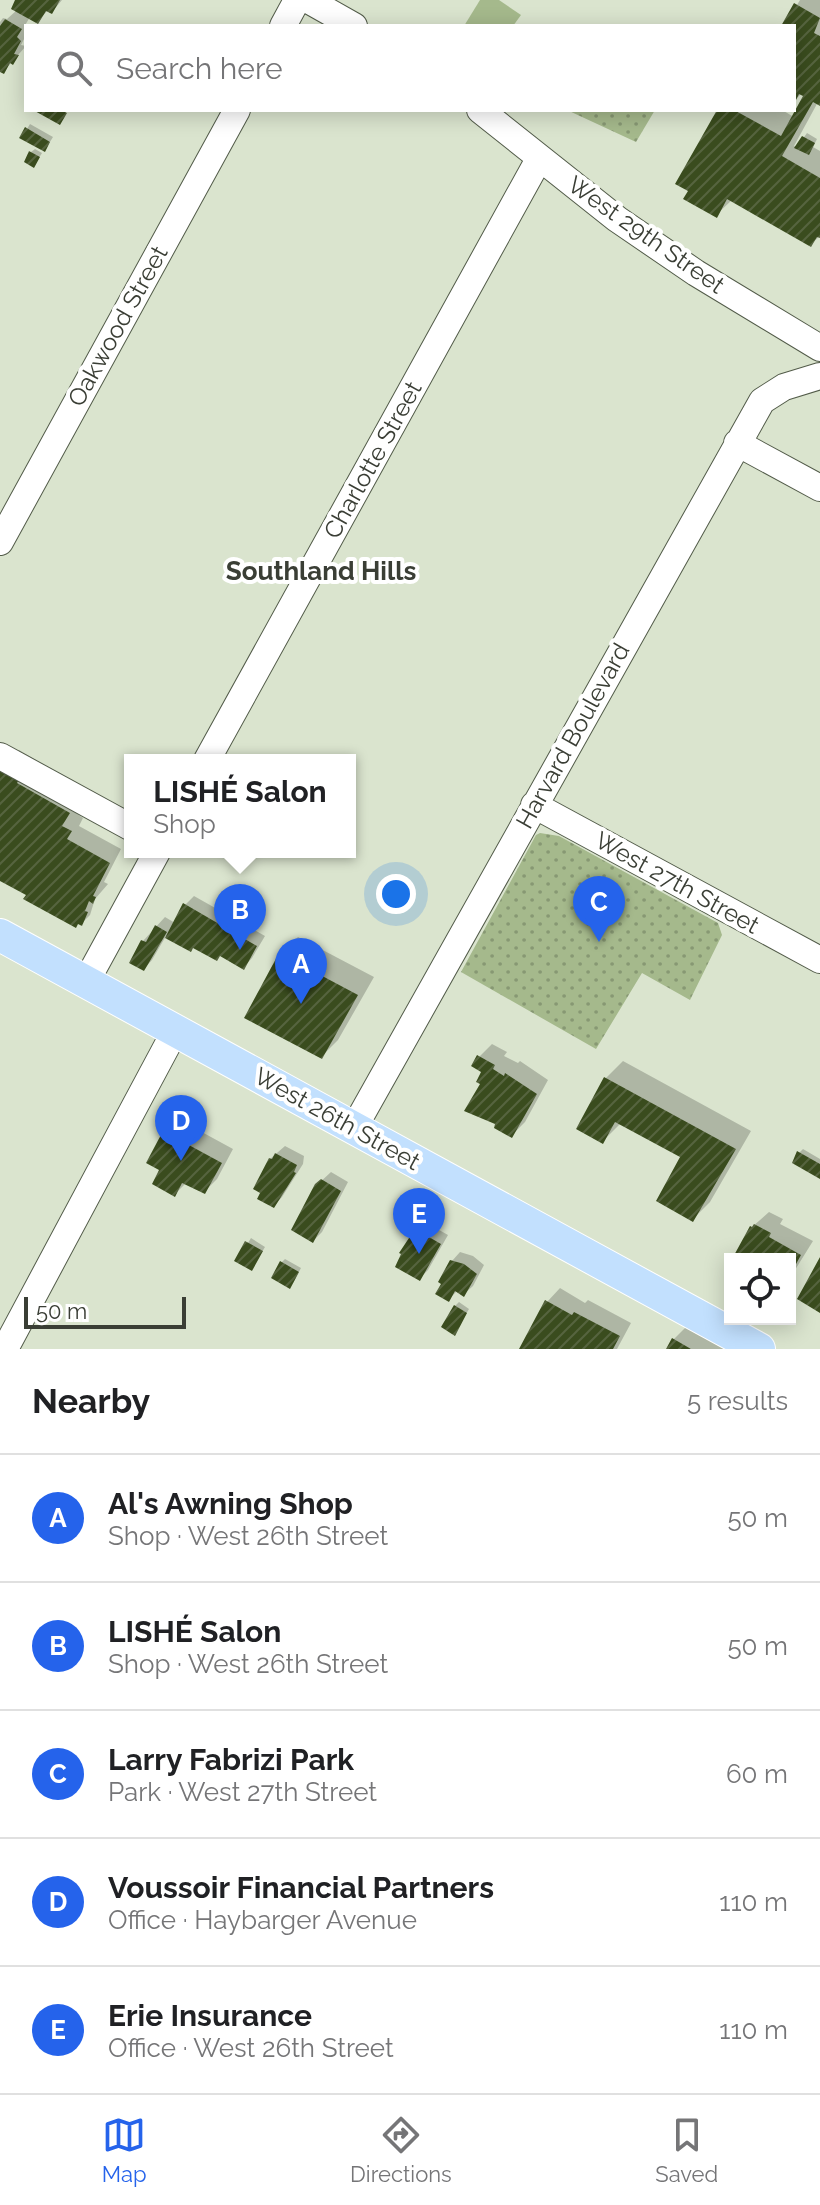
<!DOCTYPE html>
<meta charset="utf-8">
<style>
:root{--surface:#fff;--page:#f2f2f2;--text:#202124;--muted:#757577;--line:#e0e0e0;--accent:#2563eb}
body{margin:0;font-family:Raleway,sans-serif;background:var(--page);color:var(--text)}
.controls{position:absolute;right:24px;bottom:24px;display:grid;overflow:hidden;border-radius:0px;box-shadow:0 4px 20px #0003}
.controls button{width:72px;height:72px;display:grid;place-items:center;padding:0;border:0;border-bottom:2px solid var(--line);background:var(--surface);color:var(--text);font:40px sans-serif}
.scale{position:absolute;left:24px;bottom:20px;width:162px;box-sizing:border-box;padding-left:8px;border:4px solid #3a3e35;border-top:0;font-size:22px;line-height:28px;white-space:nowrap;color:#3a3e35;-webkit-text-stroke:6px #fff;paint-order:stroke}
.you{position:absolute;left:396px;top:894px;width:28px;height:28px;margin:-20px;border:6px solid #fff;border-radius:50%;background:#1a73e8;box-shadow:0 0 0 12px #1a73e833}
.badge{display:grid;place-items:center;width:52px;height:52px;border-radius:50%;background:var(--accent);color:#fff;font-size:26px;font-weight:700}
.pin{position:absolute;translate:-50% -66px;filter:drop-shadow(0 2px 4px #0008)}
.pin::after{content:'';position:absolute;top:42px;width:28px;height:24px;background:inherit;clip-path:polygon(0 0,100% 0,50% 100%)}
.popup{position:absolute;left:124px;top:754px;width:232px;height:104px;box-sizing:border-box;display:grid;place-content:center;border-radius:0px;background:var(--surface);filter:drop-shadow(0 2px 6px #0005);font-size:26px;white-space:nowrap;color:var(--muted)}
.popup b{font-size:30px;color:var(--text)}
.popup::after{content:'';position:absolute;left:50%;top:100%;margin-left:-16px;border:16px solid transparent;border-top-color:var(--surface)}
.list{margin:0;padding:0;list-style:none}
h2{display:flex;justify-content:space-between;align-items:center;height:104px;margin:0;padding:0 32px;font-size:34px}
h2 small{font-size:26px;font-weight:400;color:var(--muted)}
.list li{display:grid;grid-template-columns:52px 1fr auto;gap:24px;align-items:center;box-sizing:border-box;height:128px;padding:0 32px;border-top:2px solid var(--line)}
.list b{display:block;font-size:30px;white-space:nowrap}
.list p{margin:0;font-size:26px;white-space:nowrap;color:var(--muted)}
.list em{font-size:26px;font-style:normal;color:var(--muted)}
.icon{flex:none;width:44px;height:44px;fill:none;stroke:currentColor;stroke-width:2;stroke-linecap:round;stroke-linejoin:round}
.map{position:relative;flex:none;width:820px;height:1349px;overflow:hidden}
.search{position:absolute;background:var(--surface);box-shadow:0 4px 20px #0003;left:24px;right:24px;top:24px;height:88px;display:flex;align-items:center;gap:20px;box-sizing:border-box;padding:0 28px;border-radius:0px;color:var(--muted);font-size:30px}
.sheet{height:744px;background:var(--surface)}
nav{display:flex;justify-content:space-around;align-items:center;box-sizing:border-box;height:112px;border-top:2px solid var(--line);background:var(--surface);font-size:22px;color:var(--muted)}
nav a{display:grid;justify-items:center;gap:4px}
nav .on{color:var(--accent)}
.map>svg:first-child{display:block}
</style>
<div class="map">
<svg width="820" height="1349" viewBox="0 0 820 1349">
<defs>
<pattern id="park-dots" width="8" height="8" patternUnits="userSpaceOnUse" patternTransform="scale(2)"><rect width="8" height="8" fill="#a5b98c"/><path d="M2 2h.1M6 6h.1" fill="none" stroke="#879873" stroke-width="1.8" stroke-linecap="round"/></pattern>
<pattern id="building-hatch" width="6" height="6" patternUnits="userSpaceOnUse" patternTransform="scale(2)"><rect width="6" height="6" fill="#3a4c1e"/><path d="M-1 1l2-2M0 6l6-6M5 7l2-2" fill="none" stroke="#56643f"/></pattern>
</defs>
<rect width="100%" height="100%" fill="#dae4ce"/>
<path fill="url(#park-dots)" d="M567,110H655L636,142Z
M540,833L559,836L718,923L722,935L690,1000L642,973L596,1049L461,972L536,835Z"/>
<path fill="#a5b98c" d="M480,0H499L521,15L513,26H464Z"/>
<path fill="#0003" d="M18,0H62L52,12L48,10L38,21L30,17L24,27L26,35L21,45L26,46L3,72L0,70V22L3,18L7,19L17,10Z
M800,0H820V104L818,102L794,146L797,147L807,133L817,139L813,147L820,151V236L811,244L732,200L716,215L690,190L719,110H782L794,117L806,96L802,93L794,101V26H784Z
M30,124L53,137L45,150L22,137Z
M35,149L42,153L37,161L31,152Z
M19,750L36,760L33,765L85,795L76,813L83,818L79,826L121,849L104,882L108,884L95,899L90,915L81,924L0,879V772Z
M194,896L265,936L252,958L244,967L222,954L194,946L191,950L166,936L152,960L144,969L143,941L165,917L175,923L185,905Z
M298,937L374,977L338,1040L321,1057L281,954Z
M492,1044L507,1052L504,1056L518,1063L520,1061L548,1080L525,1122L512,1135L483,1083V1071L479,1057Z
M623,1061L751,1131L710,1202L693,1219L683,1156L620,1124L602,1142L579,1128L606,1078Z
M178,1119L233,1149L217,1179L204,1192L186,1183L175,1194L162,1169L164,1132Z
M285,1146L304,1156L303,1164L282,1197L274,1206L270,1159Z
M803,1149L820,1159V1176L799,1153Z
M331,1172L348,1182L322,1232L313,1241L317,1185Z
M769,1212L783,1219L780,1224L813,1241L790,1278V1259H734L752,1227Z
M425,1222L448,1235L428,1270L420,1278L416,1230Z
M251,1238L265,1247L252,1269L237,1261Z
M460,1252L473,1256L484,1265L473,1286L464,1294L458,1290L449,1299L452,1261Z
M285,1259L301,1268L293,1283L281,1263Z
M560,1288L585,1303L588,1300L631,1323L617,1349H521L547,1302Z
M459,1302L469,1309L455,1333V1306Z
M691,1322L740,1349H668L673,1340Z"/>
<path fill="url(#building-hatch)" d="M15,0H60L52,14L46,11L38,24L11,9Z
M794,3L820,18L814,33L820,36V106L813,102L782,156L820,178V238L817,237L811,247L727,199L717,218L683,199L688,191L675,184L717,110H734L781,136L803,96L799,94L794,104V26H781Z
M5,19L22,29L17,37L21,41L14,54L19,55L13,65L10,63L4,74L0,72V26Z
M33,110H61L67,113L60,125Z
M25,127L50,142L45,152L19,138Z
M802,136L815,143L809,155L794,148Z
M29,151L40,157L34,168L24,162Z
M0,766L20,778L17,783L70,813L62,826L72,831L67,839L110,863L93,896L96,897L93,904L89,901L85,911L88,912L82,926L78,924L76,928L23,899L26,895L0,881Z
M183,903L257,946L244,970L220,956L217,961L193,948L191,952L165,938Z
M155,925L167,932L144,971L129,963L141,940L146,942Z
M279,953L358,995L322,1059L244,1018Z
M477,1055L495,1065L493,1069L504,1076L505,1073L537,1094L512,1138L494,1128L495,1124L464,1111L480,1084L476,1082L481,1072L471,1066Z
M604,1077L736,1149L693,1222L656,1201L680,1157L615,1122L603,1144L576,1129Z
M163,1131L222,1163L205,1194L182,1183L175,1197L152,1184L159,1170L146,1163Z
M797,1151L820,1164V1179L792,1163Z
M275,1153L297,1165L294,1172L296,1173L274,1208L257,1199L260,1193L253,1189L269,1158L272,1159Z
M321,1179L341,1191L313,1243L291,1230L315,1184Z
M754,1224L771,1233L769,1237L801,1255L790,1275V1259H732L750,1226L752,1227Z
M415,1229L441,1244L420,1281L395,1267L401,1254L399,1253Z
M245,1241L263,1251L252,1271L234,1261Z
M820,1257V1313L797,1299Z
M450,1260L464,1264L477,1274L464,1297L455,1291L449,1302L435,1294L441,1284L438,1282Z
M280,1261L299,1272L290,1289L271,1278Z
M545,1300L572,1315L574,1312L620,1336L613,1349H519Z
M454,1305L467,1313L455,1336L441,1327Z
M672,1338L691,1349H666Z"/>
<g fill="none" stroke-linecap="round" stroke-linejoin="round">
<defs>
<path id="minor" d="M308,0L354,26
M283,26L297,0
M480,110L617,219L696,273L820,348
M737,443L820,488
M0,542L237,110
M0,756L130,827
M207,760L539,159
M534,805L820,960
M86,982L157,852
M354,1128L762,401L784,387L820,376
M5,1349L175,1031"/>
<path id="major" d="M0,935L759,1349"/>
</defs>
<use href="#minor" stroke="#525b49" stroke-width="28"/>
<use href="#major" stroke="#fff" stroke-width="34"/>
<use href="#minor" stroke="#fff" stroke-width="26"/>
<use href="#major" stroke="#c2e0fe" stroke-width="32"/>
</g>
<g text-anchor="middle" stroke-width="8" stroke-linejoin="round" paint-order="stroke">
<g font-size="24" fill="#3a3e35" stroke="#fff">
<text transform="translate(646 235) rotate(35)" y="8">West 29th Street</text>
<text transform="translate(118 326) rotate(-61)" y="8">Oakwood Street</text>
<text transform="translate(373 460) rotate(-61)" y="8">Charlotte Street</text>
<text transform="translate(573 736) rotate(-61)" y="8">Harvard Boulevard</text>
<text transform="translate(677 883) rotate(29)" y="8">West 27th Street</text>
<text transform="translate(337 1119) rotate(29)" y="8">West 26th Street</text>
</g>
<g font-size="26" font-weight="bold" fill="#3a3e35" stroke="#fff">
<text x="321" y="580">Southland Hills</text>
</g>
</g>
</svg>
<div class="controls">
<button><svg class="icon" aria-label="locate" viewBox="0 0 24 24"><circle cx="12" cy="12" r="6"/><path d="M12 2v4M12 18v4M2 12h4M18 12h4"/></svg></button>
</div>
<div class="scale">50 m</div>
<div class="you"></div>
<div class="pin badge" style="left:301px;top:1004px">A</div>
<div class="pin badge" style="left:240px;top:950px">B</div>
<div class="popup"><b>LISHÉ Salon</b>Shop</div>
<div class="pin badge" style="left:599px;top:942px">C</div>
<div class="pin badge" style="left:181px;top:1161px">D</div>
<div class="pin badge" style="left:419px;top:1254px">E</div>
<div class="search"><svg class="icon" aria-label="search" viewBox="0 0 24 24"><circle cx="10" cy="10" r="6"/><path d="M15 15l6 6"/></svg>Search here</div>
</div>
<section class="sheet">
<h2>Nearby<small>5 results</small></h2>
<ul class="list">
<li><span class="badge">A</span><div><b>Al's Awning Shop</b><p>Shop · West 26th Street</p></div><em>50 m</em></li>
<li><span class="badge">B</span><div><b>LISHÉ Salon</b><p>Shop · West 26th Street</p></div><em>50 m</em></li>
<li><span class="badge">C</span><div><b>Larry Fabrizi Park</b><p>Park · West 27th Street</p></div><em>60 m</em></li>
<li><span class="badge">D</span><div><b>Voussoir Financial Partners</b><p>Office · Haybarger Avenue</p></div><em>110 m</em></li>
<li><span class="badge">E</span><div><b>Erie Insurance</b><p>Office · West 26th Street</p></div><em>110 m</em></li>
</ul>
</section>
<nav>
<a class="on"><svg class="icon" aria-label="map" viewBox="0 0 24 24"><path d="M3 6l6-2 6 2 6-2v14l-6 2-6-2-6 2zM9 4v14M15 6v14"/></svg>Map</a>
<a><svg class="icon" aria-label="directions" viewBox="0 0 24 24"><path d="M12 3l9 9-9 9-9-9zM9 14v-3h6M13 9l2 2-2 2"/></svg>Directions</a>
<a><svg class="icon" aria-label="saved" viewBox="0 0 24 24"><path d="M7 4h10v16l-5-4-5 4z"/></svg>Saved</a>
</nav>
